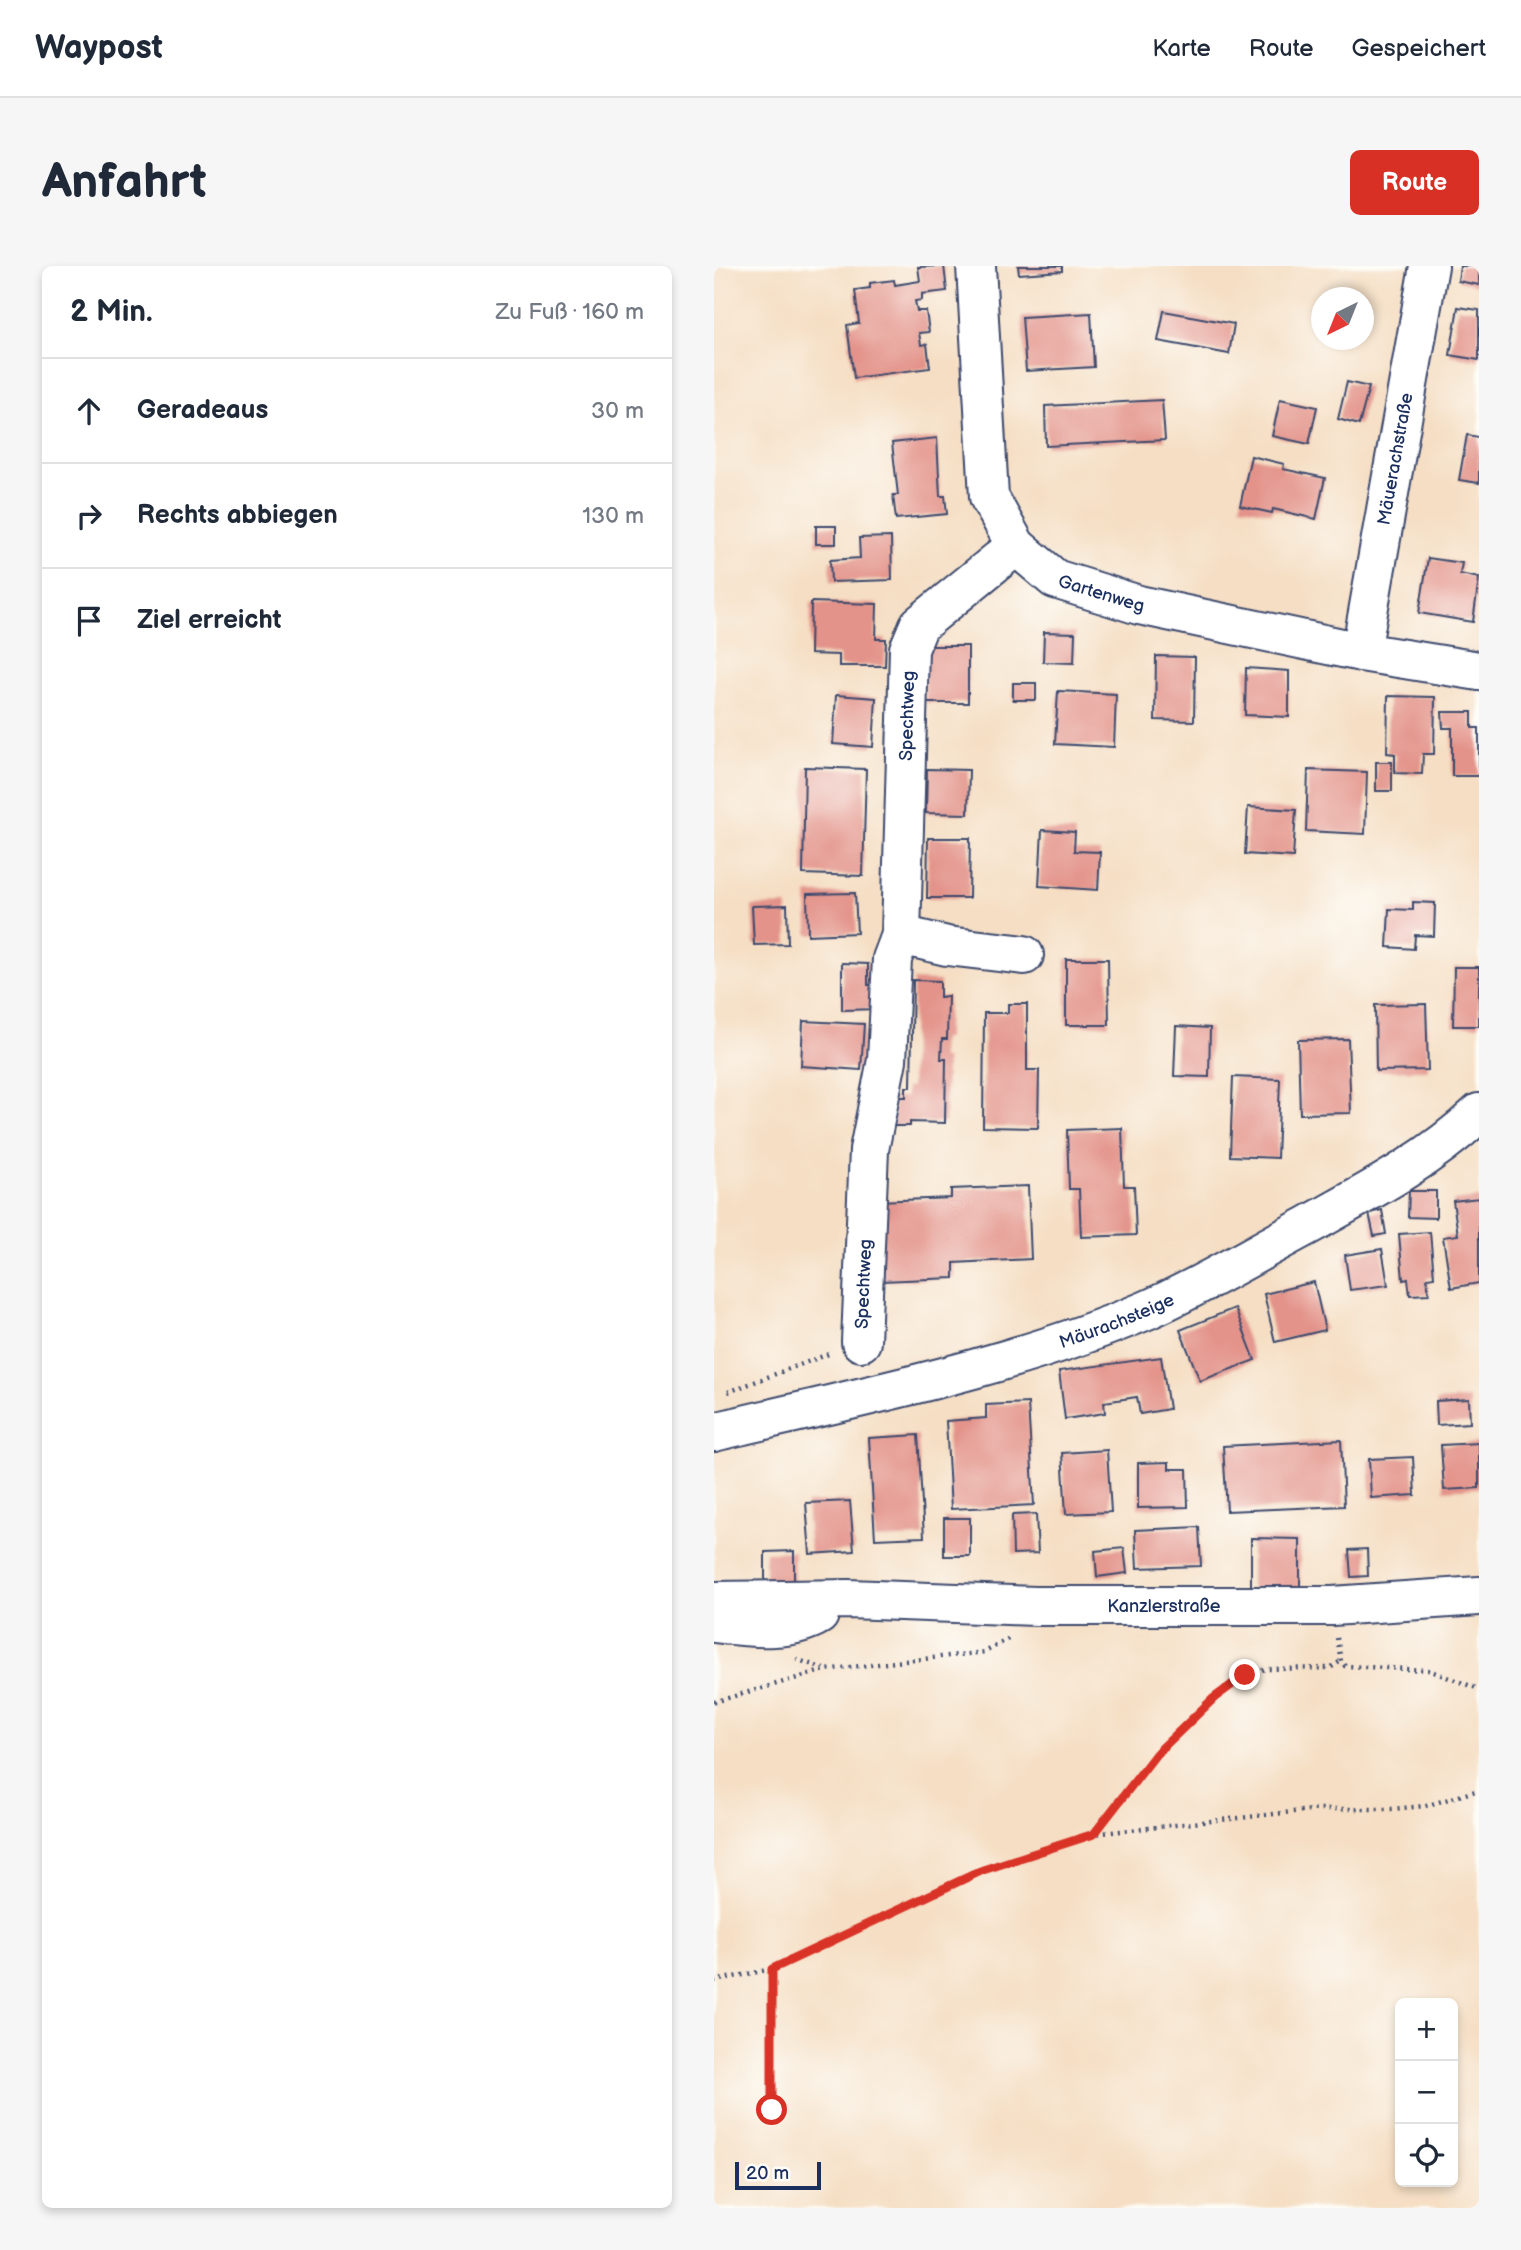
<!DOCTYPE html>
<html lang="de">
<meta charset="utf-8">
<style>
:root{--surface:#fff;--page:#f6f6f7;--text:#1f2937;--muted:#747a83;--line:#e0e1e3;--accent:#d93025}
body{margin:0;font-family:"Balsamiq Sans",sans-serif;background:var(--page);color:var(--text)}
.controls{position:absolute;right:21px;bottom:21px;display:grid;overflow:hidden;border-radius:10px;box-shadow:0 4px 10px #0003}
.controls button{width:63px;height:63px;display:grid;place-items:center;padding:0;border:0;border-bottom:2px solid var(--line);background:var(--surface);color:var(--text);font:35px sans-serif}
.compass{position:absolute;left:597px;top:21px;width:63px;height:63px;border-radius:50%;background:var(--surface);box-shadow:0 4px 10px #0003;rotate:223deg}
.scale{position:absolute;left:21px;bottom:18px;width:86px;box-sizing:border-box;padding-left:7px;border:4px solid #1b2f5e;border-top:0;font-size:19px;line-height:24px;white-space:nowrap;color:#1b2f5e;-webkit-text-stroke:5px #fdfcf7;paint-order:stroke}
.stop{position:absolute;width:21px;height:21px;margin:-16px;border:5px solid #d93025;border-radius:50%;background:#fff}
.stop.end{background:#d93025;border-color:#fff;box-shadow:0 2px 7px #0008}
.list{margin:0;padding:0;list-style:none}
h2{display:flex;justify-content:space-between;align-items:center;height:91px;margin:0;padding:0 28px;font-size:30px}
h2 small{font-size:23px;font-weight:400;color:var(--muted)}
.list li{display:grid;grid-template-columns:46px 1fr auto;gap:21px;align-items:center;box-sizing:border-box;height:105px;padding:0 28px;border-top:2px solid var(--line)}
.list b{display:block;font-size:26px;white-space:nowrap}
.list em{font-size:23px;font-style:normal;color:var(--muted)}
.icon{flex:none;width:38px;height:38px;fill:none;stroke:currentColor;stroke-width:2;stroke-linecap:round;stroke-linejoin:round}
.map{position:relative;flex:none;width:765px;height:1942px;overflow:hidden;border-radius:10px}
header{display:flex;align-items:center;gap:42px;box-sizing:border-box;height:98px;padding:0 35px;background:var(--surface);border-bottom:2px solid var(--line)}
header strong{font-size:33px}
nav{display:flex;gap:38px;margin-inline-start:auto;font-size:24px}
.intro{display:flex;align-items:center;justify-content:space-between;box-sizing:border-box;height:168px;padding:0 42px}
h1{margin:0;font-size:49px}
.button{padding:18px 32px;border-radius:10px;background:var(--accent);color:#fff;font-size:24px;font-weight:700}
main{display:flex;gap:42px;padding:0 42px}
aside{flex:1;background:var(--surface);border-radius:10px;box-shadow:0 4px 10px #0003}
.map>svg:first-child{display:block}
</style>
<header>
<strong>Waypost</strong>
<nav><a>Karte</a><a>Route</a><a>Gespeichert</a></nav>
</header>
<div class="intro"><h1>Anfahrt</h1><a class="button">Route</a></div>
<main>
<aside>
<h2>2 Min.<small>Zu Fuß · 160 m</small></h2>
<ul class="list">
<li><svg class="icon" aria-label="ahead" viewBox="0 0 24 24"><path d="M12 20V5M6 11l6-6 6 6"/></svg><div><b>Geradeaus</b></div><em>30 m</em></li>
<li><svg class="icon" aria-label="right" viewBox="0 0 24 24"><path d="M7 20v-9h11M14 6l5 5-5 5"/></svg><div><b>Rechts abbiegen</b></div><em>130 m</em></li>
<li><svg class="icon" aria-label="arrive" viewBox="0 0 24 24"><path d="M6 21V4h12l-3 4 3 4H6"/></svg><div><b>Ziel erreicht</b></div></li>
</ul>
</aside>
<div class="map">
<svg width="765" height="1942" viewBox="0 0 765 1942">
<rect width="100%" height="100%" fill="#fdfcf7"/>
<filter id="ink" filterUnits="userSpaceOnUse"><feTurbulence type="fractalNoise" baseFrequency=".0143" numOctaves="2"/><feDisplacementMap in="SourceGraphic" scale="14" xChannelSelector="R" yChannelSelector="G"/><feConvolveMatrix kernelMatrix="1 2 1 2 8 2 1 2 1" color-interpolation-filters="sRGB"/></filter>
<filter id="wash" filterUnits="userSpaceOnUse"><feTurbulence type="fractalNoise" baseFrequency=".00686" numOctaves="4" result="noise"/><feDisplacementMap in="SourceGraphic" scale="28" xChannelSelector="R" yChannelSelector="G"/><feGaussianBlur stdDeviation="1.57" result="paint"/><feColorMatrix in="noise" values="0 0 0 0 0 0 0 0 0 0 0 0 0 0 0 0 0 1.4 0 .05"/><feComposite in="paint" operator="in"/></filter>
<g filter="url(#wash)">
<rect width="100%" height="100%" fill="#f5dec3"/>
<g id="blocks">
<path fill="#e39389" d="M230,0L233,25L208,28V34L201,35L203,45H212L215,66L205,67L207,79L213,78L216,102L140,112L133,59L145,57L141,24L156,22V17L180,14L181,19L206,15L204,1Z
M304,0H348V5L305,8Z
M746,0H765V19L744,15Z
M744,41L765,44V94L736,89Z
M450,45L520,58L515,88L444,75Z
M377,47L380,101L312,105L308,51Z
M633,116L655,121L645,159L624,153Z
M566,133L603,141L595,178L558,170Z
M448,134L451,174L332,180L331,140Z
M753,169L765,171V217L745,214Z
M223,172L226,230H231L233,248L182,253L179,229H184L178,177Z
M537,190L570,198L569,203L611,212L602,253L559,243L558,247L526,240Z
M102,260H122V278H102Z
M177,271L178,314L117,316L116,294L146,292L145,272Z
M714,292L748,297L746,308L765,312L759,356L705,347Z
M97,336L163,338L162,373H172L171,400H125V389L96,388Z
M330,366L361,367L360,397L329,396Z
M211,380H254V437H211Z
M442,390L481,391L480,455L441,454Z
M532,402L575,405V451L531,449Z
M299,417H322V434H299Z
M344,425L402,428L400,481L341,478Z
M122,429L162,432L159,481L119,478Z
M674,430L721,431L720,488H709L708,508L681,507V488L673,487Z
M728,446H758V462H765V510H738V462H729Z
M662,496H678V525H662Z
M91,501L152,503L149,610L89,608Z
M213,503L255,504L254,548L212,547Z
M594,504L653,506L651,568L592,565Z
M534,541L582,544L579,591L531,588Z
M328,564L361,566L360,585L386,586L384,624L325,620Z
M214,572H256L255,632H213Z
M141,627L143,667L94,669L93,628Z
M699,636L721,637L720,670L701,669L700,683L673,681L675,643L699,644Z
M73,639L74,678L40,679L38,640Z
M352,693H394L395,759H352Z
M128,697L154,698V719H166L167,743L128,744Z
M740,701H765V760H739Z
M199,714L226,715V731L234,730L233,773H228L227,793H232L231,857L196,856V860H179L180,831H192V821H197Z
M294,738H313V804H325L324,862L269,861L270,747H294Z
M712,738L714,804L662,805L661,739Z
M89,755L150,758L147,804L87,800Z
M462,760L496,762L495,811L460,810Z
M634,773L637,847L586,848L584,774Z
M519,811L566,813L563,892L516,890Z
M408,862L410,920H420L422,969L367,971L365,923H355L353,864Z
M314,920L317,993L240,997V1012L167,1015L164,935L237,932V923Z
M695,925H722V952L694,951Z
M765,932V1017L737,1022L729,971L744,969L739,935Z
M668,944L672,968L660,970L655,947Z
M716,966L720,1011L713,1012L715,1028L696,1029L694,1013L689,1014L685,968Z
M668,983L674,1019L636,1024L631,989Z
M600,1016L611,1064L561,1076L550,1028Z
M521,1042L541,1094L486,1115L466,1064Z
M447,1091L455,1143L426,1148L423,1131L390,1136L391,1147L351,1153L345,1105Z
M755,1133L756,1157L723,1159L722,1135Z
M314,1137L320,1239L237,1243L232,1155L272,1152V1139Z
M204,1169L210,1271L161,1273L155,1172Z
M627,1174L630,1240L513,1245L509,1180Z
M765,1177V1222L730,1224L727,1179Z
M393,1184L397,1246L352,1248L348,1187Z
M699,1191L701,1229L657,1232L655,1193Z
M455,1196V1203H473L474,1241L424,1242V1197Z
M136,1235L140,1285L96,1288L92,1237Z
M322,1248L324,1287L299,1288L298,1249Z
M230,1252H256V1290H230Z
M485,1261L487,1300L423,1302L421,1264Z
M537,1272L586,1273V1324L537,1323Z
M410,1282L413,1307L383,1311L381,1285Z
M653,1283L654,1310L637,1311L635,1284Z
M80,1285V1317H51V1286Z"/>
</g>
</g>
<g filter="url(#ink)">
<use href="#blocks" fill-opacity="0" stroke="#3c496d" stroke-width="2"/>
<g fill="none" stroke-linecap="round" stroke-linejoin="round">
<defs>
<g id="minor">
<path id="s1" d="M262,0L275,231L302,280L341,313L425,339L647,386L765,405"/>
<path id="s2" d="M647,386L715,0"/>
<path d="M187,669L233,680L310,689"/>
<path id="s3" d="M147,1076L155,884L173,794L178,693L187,669L195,383L205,359L302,280"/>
<path id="s4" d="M0,1166C145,1131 296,1102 433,1044C488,1020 540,988 593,960C654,926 714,895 765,847"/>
<path id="s5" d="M0,1335L134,1333L322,1340H618L765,1330"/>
<path d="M0,1357C33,1361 75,1367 105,1349"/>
</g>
</defs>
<use href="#minor" stroke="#3c496d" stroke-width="42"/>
<path stroke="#3c496d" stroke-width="4.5" stroke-dasharray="2 5" stroke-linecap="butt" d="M14,1126L117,1087
M623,1372L627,1395L631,1400L714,1404L765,1423
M82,1393L110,1403
M0,1436L111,1404L271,1386L296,1372
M380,1568L442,1488L514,1419L551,1403L616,1402L627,1395
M0,1715L58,1703L269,1604L380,1568L606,1543H677L711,1540L765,1524
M57,1844L58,1703"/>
<use href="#minor" stroke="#fff" stroke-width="38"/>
</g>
</g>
<g fill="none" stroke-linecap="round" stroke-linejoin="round" filter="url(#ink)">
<path stroke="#d93025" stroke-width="9" d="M58,1844V1703L269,1604L380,1568L442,1488L500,1432L531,1409"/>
</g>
<g text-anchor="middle" stroke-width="5" stroke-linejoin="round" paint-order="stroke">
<g font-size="18" fill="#1b2f5e" stroke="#fdfcf7">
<text dy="6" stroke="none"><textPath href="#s2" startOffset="196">Mäuerachstraße</textPath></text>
<text dy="6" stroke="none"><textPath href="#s1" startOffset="387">Gartenweg</textPath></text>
<text dy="6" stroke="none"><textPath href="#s3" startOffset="630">Spechtweg</textPath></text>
<text dy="6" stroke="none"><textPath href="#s3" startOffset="58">Spechtweg</textPath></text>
<text dy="6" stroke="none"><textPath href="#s4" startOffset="418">Mäurachsteige</textPath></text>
<text dy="6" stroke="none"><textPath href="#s5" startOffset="450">Kanzlerstraße</textPath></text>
</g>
</g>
</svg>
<div class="controls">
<button>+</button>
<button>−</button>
<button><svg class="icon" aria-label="locate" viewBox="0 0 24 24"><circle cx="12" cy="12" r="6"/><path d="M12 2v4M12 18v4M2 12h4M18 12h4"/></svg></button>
</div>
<svg class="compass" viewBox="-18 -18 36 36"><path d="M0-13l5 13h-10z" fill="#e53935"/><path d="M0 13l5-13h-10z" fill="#747a83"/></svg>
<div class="scale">20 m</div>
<div class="stop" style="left:58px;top:1844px"></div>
<div class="stop end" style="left:531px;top:1409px"></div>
</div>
</main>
